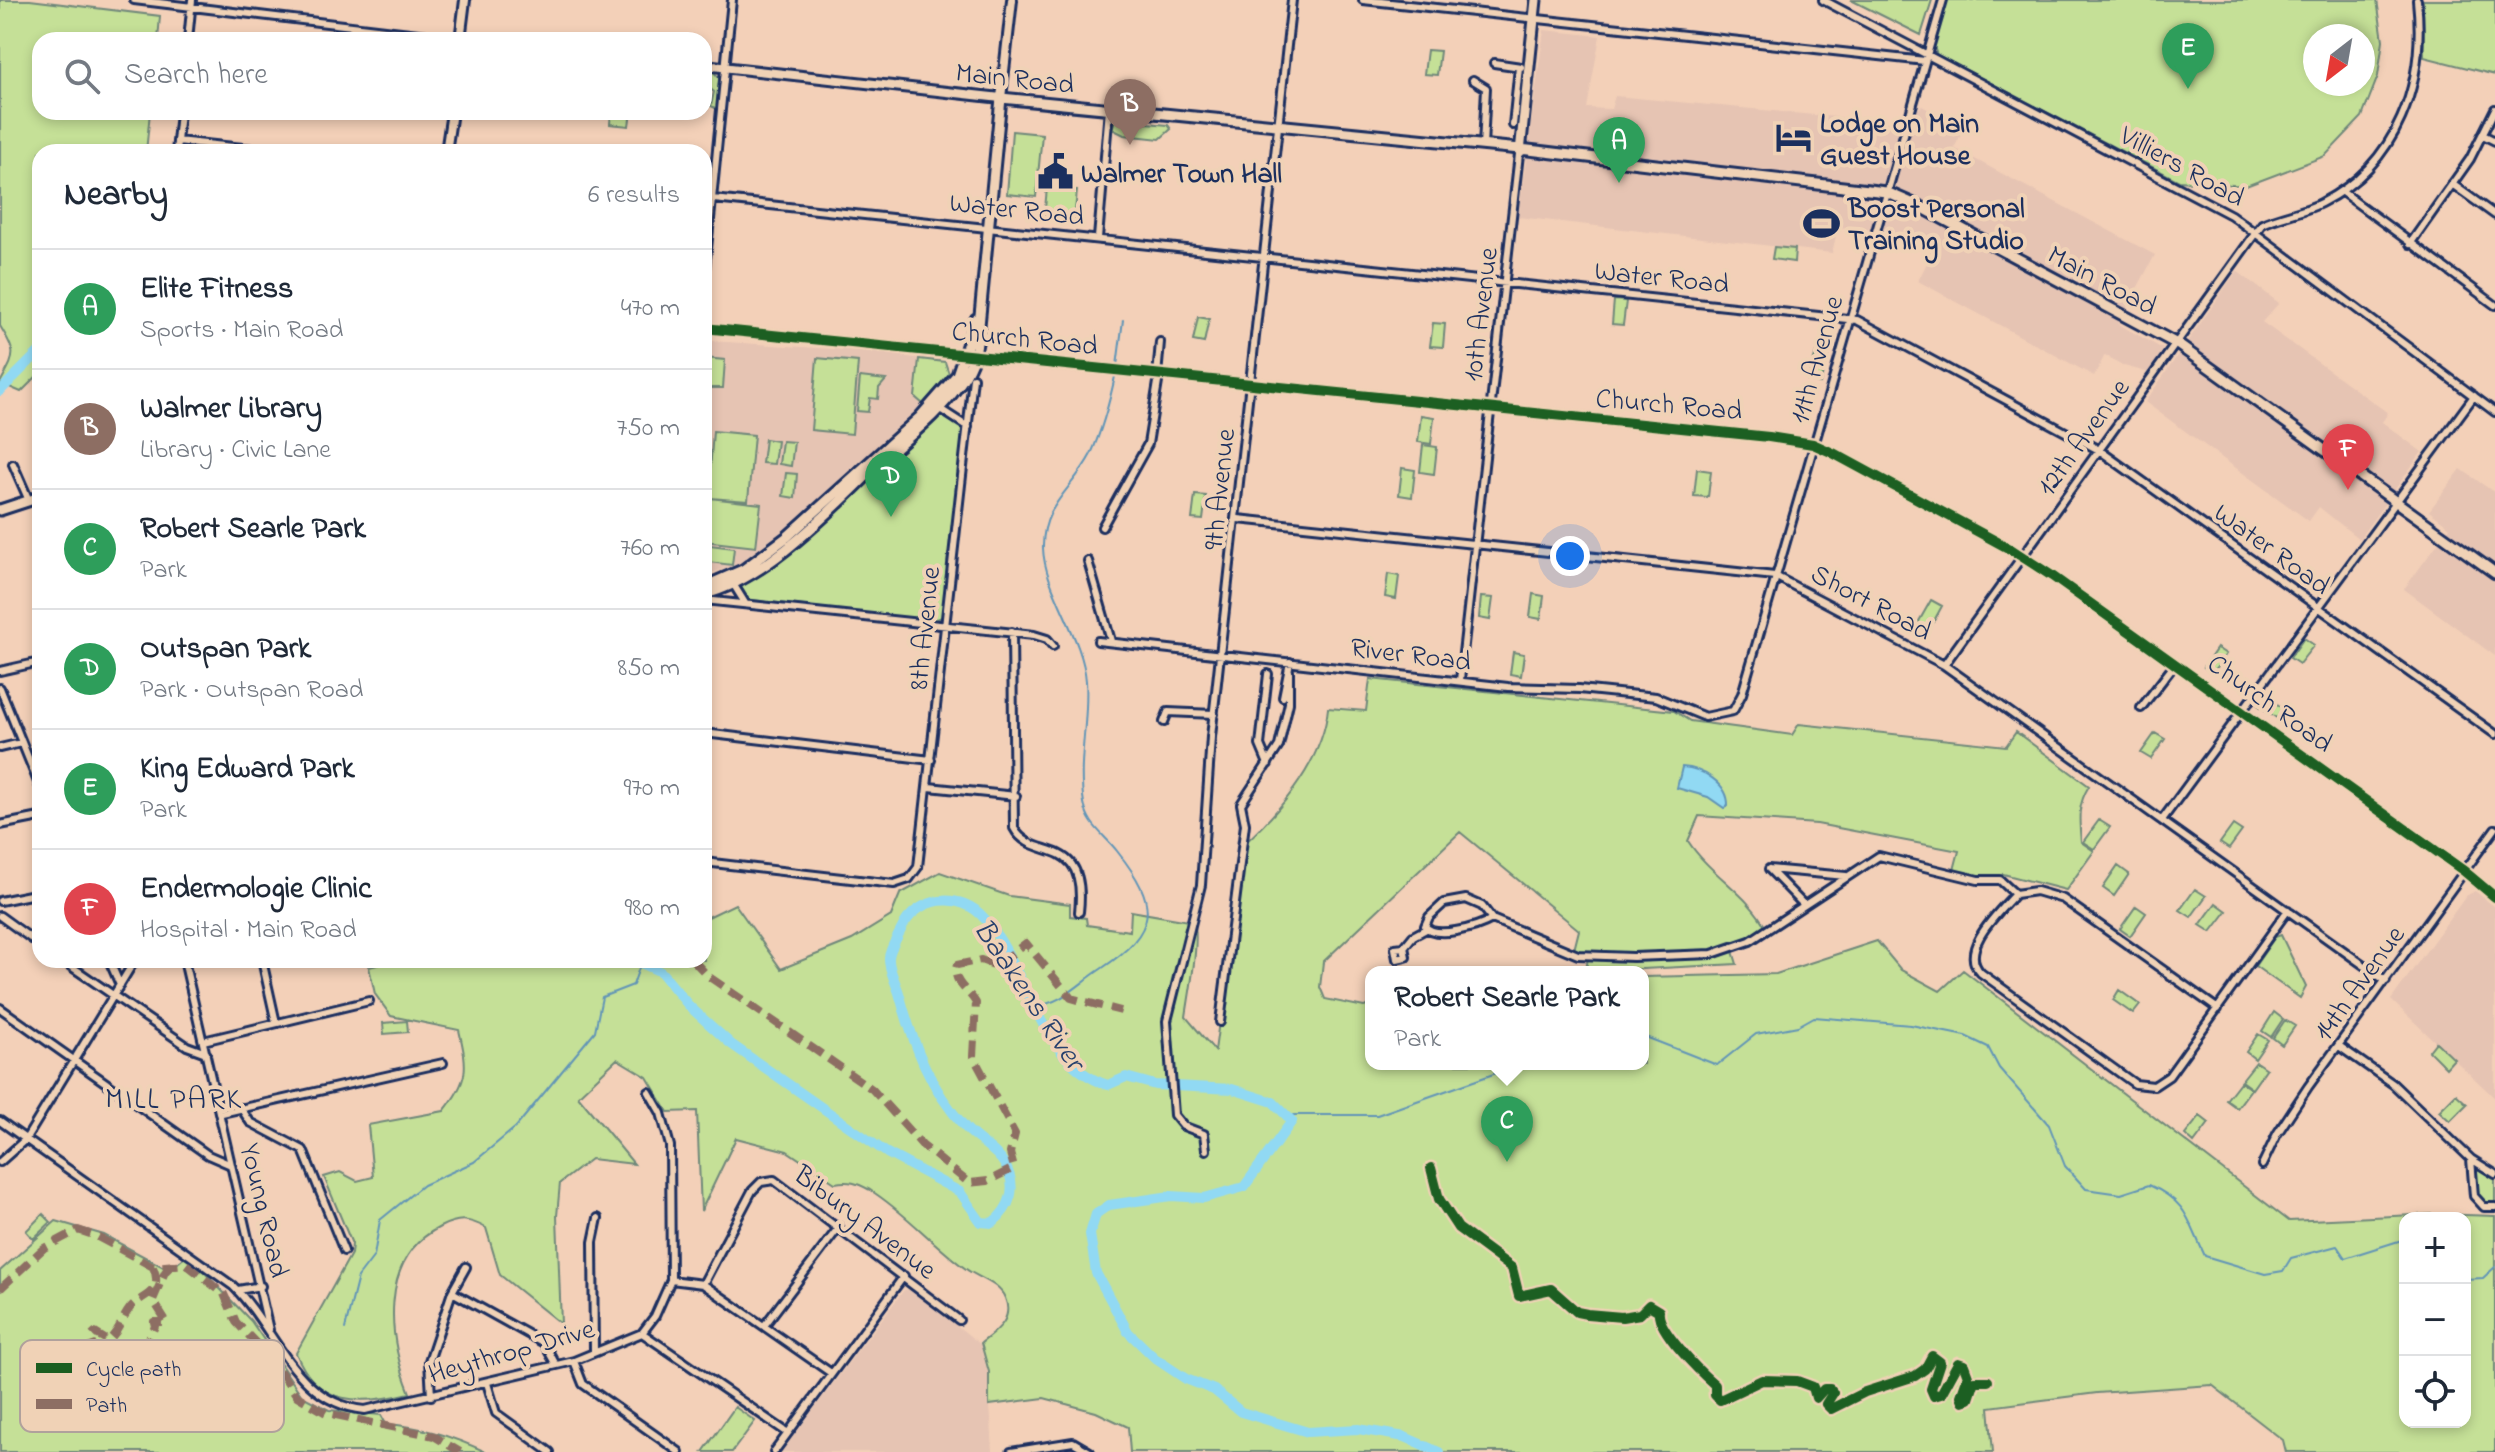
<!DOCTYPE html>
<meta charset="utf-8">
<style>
:root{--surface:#fff;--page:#f2f2f3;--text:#1f2937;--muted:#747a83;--line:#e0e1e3;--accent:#1b2f5e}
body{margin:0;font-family:"Indie Flower",sans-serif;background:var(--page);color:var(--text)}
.controls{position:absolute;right:24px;bottom:24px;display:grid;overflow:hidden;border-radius:16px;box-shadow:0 4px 12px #0003}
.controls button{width:72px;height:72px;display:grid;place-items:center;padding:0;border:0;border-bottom:2px solid var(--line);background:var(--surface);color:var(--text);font:40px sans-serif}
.compass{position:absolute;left:2303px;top:24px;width:72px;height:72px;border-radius:50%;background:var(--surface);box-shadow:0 4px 12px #0003;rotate:211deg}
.you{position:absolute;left:1570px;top:556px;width:28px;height:28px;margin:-20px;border:6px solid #fff;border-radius:50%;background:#1a73e8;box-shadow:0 0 0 12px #1a73e833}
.badge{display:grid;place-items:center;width:52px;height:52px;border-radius:50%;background:var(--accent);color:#fff;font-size:26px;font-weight:700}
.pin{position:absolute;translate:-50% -66px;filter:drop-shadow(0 2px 4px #0008)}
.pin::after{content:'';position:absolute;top:42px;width:28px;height:24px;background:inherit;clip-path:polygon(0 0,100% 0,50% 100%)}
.popup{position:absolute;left:1365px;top:966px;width:284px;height:104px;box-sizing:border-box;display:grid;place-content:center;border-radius:16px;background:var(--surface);filter:drop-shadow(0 2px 6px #0005);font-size:26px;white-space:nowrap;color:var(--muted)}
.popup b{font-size:30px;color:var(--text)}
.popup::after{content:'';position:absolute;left:50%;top:100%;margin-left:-16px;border:16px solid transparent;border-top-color:var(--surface)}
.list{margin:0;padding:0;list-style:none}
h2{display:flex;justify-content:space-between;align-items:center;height:104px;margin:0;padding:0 32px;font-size:34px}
h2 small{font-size:26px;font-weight:400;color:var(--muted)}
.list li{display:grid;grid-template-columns:52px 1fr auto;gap:24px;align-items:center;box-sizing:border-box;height:120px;padding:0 32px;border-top:2px solid var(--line)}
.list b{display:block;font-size:30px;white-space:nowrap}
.list p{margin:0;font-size:26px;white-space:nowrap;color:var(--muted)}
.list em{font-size:26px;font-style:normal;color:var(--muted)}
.icon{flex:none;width:44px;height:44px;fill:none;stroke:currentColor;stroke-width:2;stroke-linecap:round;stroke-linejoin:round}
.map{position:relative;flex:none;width:2495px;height:1452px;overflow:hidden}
.search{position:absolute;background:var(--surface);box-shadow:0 4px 12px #0003;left:32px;top:32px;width:680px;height:88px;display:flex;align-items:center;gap:20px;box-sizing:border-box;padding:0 28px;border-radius:24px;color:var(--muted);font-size:30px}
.panel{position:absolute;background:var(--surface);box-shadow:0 4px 12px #0003;left:32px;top:144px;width:680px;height:824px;border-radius:24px}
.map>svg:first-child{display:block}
</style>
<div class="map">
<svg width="2495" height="1452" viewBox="0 0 2495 1452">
<rect width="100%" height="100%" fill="#f3d0b8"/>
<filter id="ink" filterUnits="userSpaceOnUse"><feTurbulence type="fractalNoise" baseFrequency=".0125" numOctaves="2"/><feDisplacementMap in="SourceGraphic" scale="16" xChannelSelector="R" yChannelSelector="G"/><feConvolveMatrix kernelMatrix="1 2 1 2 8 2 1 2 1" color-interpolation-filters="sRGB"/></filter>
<g filter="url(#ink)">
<path fill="#e6c4b3" d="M1544,30L1600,36L1587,108L1611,109L1615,96L1899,123L1922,106L1964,129L1954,148L2155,255L2118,324L2163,349L2150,373L2124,366L2105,355L2094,376L1918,281L1931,255L1883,231L1838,227L1832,253L1518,217Z
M2237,271L2279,303L2262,322L2388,413L2382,422L2422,452L2359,539L2319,507L2309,521L2145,402Z
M711,341L863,351L945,362L949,374L923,404L784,531L737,565L704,575V354L705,345Z
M2461,469L2495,493V656L2404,589L2450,527L2429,511Z
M2475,891L2495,907V1098L2391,1000L2466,896Z
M911,1289L980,1344L988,1374L993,1452H781L904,1290Z"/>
<path fill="#c5e097" stroke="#70887a" stroke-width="2" fill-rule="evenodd" d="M0,0H30L160,16L158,40H40V112H150L146,152H40V373L21,392L0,383C15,355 18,355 0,326Z
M1851,0H1932L1921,35Z
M1947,0H2377L2383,40L2378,76L2362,117L2325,156L2246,186L2179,181L1937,55L1933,44ZM2315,36H2363V84H2315Z
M2423,0H2495V75L2424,57Z
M1427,50L1440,51L1437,75L1424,74Z
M711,69L721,80L717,109L711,106L714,92L704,84V79H710Z
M611,112H631L629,126L610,124Z
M1115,120L1168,125L1171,129L1160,139L1124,135L1112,129Z
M1012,131L1042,134L1036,197L1007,194Z
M1047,188L1077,191L1074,221L1044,219Z
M1774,247L1795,249L1794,262L1772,259Z
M1614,300L1626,301L1623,325L1612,324Z
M1198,317L1209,319L1204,343L1193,341Z
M1433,323L1445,324L1443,347L1430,346Z
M1816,353L1828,357L1820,383L1808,380Z
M704,358L725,360L723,388H704Z
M817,358L858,362L852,434L811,430Z
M919,359L945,362L949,374L923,404L915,397Z
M860,377L886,380L879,388L878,399L870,398L868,412L857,411Z
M943,414L959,424L964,436L942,617L932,621L744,599L740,590L743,582L937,416Z
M1421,415L1434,417L1431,444L1418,442Z
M713,431L754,435L748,501L710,498L761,504L756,547L704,541V498H708Z
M765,439L777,441L774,464L762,463Z
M782,441L794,442L791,466L779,464Z
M1423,445L1437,447L1434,474L1420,472Z
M1402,468L1415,470L1412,497L1399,495Z
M1697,469L1711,471L1708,497L1694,496Z
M786,473L797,474L795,498L783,496Z
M1195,495L1206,496L1203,520L1192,519Z
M710,545L734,548L732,565L708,562Z
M1388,574L1399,576L1396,599L1385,597Z
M1533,594L1544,596L1541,619L1530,617Z
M1481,597L1493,598L1490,620L1479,618Z
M1931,600L1942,606L1929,630L1918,623Z
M2304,638L2314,645L2299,664L2290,658Z
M2217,648L2226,654L2213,673L2204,667Z
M1513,652L1524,654L1521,676L1510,674Z
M1370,679L1674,711L1690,721L1792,735L1799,724L2006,746L2016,732L2089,786C2077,805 2079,820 2081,842L2094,851L2066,890L2003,874L2000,880L1953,874L1959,851L1817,824L1699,816L1688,841C1710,875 1749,894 1767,930L1732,948L1737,964L1586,972L1588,956L1573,954L1579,930L1460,832L1323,962L1320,987L1325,999L1364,1007L1371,1005V1064H1643V977L1776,974L1877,941L1901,970L1940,991L1963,970L2289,1221L2435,1214L2495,1216V1452H2286L2283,1440L2212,1385L2097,1393L1989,1407L1993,1452H1130L1128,1427L1096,1412L1044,1398L989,1405V1372L981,1343C996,1331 1014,1320 1005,1298C999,1283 978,1278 966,1269C933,1245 905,1212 870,1190C857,1183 849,1180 835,1183L787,1151L736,1138L701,1211L697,1111L668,1112L647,1077L617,1059L578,1096L634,1164L591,1159L560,1183L557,1216L561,1324L500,1275L486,1228C468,1218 458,1218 440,1227C378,1258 388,1339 410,1393C362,1405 317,1407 296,1353L351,1254L352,1244L324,1177L340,1172L357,1181L373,1177L368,1125L444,1111C469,1080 468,1068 459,1030L391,1016L375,994L369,967L381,964L380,960H704V919L735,904L781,969L852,940L891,916L900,894L940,872L1009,896L1070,904V916L1086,918L1087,925L1130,931L1131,911L1194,922C1200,940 1189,995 1186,1017L1215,1051L1243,845C1281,810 1323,761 1328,708L1366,711ZM2405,1218H2465V1422H2405Z
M2265,695L2285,710L2278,719L2258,705Z
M2155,733L2165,739L2151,759L2141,753Z
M2099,820L2110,827L2094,849L2083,842Z
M2233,825L2242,831L2229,849L2220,843Z
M2118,866L2129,874L2114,896L2103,888Z
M2195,889L2206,896L2191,917L2180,910Z
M2216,903L2227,911L2211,932L2200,925Z
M2136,906L2146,913L2130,936L2120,929Z
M2281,935L2306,987L2300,998L2255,966L2275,937Z
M2119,990L2140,1005L2133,1014L2113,1000Z
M2274,1012L2283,1019L2271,1037L2262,1031Z
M2285,1020L2295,1026L2282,1045L2273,1038Z
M407,1021L408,1032L384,1034L383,1023Z
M2258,1034L2268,1040L2255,1059L2246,1052Z
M2436,1042L2454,1059L2446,1068L2429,1051Z
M2256,1062L2266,1069L2252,1089L2241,1081Z
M2240,1082L2251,1089L2237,1108L2226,1100Z
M2456,1094L2467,1104L2450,1121L2439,1111Z
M2200,1116L2209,1123L2194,1143L2185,1135Z
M2476,1165L2495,1177V1202L2488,1204L2477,1195L2473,1166Z
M43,1214L51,1222L33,1239L26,1231Z
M56,1221L104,1235L169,1270L185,1257L204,1272L251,1321L302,1396L329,1410L381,1415L386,1424C421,1426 454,1437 486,1452H0V1271Z
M735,1407L755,1421L732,1452H703Z"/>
<path fill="#91d9f3" stroke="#6295b7" stroke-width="2" d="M1682,767C1702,768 1729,784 1728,806L1724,808L1708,797L1677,788Z"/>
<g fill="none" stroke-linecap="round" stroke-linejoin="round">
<path stroke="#6295b7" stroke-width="2" d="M1117,366L1123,320
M1034,1006C1062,1004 1078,984 1101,969C1158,931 1160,905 1117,851C1104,834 1088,826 1084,803C1077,762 1089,721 1086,681C1083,637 1044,589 1043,548C1042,505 1073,489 1091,454C1103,428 1110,400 1116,372
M1643,1036L1717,1065L1756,1034L1798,1026L1814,1017L1911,1025L1965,1036L1988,1047L1999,1068L2049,1125L2065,1166L2086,1189L2121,1194L2149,1185C2188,1202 2188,1221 2205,1256L2265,1274L2283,1271L2291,1258L2337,1246L2345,1258L2405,1239
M1285,1115H1377L1522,1064
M2465,1279L2483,1278L2495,1267
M345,1329L358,1277L374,1256L380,1220L423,1185L474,1162L516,1127L595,1031L602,997L633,985L640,965"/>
<path stroke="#91d9f3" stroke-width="10" d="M0,391L40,351
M634,960L661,972L689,1006L731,1044L887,1153L960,1192L981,1222L992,1223C1011,1208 1018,1187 1005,1165C995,1148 977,1141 965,1127C929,1088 913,1043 899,993C896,983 888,968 889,958C889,950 897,938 901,930C916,896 961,890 985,919C1027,967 1040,1065 1108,1085L1126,1077L1155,1085L1232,1089L1273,1102L1292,1121L1244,1187L1204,1198L1171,1196L1109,1205L1096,1214L1090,1234L1096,1273L1128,1332L1156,1359L1186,1379L1214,1390L1241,1412L1308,1432L1358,1429L1405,1437L1439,1452"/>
<defs>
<path id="minor" d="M134,0L460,39
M1363,0L1925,61
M1823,0L2231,215L2495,412
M188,40L192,0
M1494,63L1521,67
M1473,80L1486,88L1483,146
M1513,125L1519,67
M2483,135L2495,141
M177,141L282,152
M176,152L180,112
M2452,184L2495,215
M2342,192L2495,305
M704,198L1857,320L2099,450L2495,734
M1098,238L1109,109
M2410,244L2470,159L2495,109
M704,279L732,0
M704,328L1769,437L1813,444L1833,453L2012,550L2052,576L2464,871L2495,897
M1157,376L1160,342
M937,407L968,427
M13,464L27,496
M1238,519L1775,576L1944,665L2386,981
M1102,527L1148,444L1159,376
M1088,561L1111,641
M732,582L745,603
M704,600L1034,635L1047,639L1053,646
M1012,632L1014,828C1032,863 1088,832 1079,912
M1098,641L1508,687L1579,689L1656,697L1705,717L1733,711L1742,694L1943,0
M1944,665L2262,224C2281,215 2302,213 2321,203C2398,164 2426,83 2417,0
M0,671L40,662
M1460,680L1519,154
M0,688L40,787
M1283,697L1290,662
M2141,708L2175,664
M1164,722L1168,712L1214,714
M704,733L931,760
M0,748L21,743
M1268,764L1260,745L1268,674
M929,787L1016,796
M2162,820L2474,396
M0,825L40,817
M704,862L894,884L909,879L918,867L973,378
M1769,869L1846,876
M1769,869L1804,905
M0,901L40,893
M0,916L40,945
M1492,919C1478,927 1435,940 1425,926L1429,917L1444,903L1466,899L1482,906L1492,919L1578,955L1633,957L1712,954L1750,941L1879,856L1978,880H2000L2015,894
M1404,947L1406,957L1397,959L1395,948L1404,947L1413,936L1426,929
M62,960L187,1046L206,1053
M109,960L120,985
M184,960L269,1330
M262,960L276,1023
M0,1008L208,1155L231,1165
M2218,1009L2063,899L2036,891L2015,894C1999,912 1957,950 1981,973L2135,1084L2154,1086L2169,1076L2288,910
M1220,1022L1245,824L1241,804L1279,746L1289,703V671
M203,1041L369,1001
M2339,1046L2393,1084L2471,1159L2495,1174
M241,1108L250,1122L303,1150L344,1251
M222,1113L443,1063
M0,1121L233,1286C277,1329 294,1403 365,1410L574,1361L642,1333L655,1316L671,1280L670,1146L661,1113L649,1092
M1206,1150L1204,1134L1183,1126L1174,1115L1167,1021L1201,885L1211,737L1292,0
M2471,1159L2474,1196L2484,1207H2495
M0,1162L26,1139L135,960
M2262,1165L2277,1134L2308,1087L2495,829
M671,1280L703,1284L831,1373
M703,1284L752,1191L761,1182L774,1180L959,1320
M238,1290L261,1286
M452,1292L466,1267
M764,1326L839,1227
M642,1333L788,1433
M594,1352L593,1242L598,1218
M574,1361L583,1384L679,1452
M487,1383L496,1413L550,1452
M431,1396L429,1361L452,1292L544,1343L556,1365
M774,1452L904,1276
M1011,1452L1073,1442L1090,1452"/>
<path id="tertiary" d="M460,40L465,0
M704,65L1001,98L1012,0
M446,152L452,112"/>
<path id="secondary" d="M1520,152L1536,0
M0,510L40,497
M704,587L743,570L787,537L920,417L957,375L976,319
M704,594C769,579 836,504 884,459C909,436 938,414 958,386C970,370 976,355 978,336L1001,98L1520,149L1886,192L1925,209L2177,344L2495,573"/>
</defs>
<use href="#minor" stroke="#1b2f5e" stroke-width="12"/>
<use href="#tertiary" stroke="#1b2f5e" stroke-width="14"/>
<use href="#secondary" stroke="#1b2f5e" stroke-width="15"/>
<use href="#minor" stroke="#f0d2b6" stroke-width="6"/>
<use href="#tertiary" stroke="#f0d2b6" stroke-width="8"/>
<use href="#secondary" stroke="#f0d2b6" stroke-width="9"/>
<path stroke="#8d6e63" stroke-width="8" stroke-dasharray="16 8" stroke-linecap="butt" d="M693,960L708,976L872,1089L922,1145L969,1183L988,1181L1014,1168L1010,1153L1015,1134L973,1056L976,1003C968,989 951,982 957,965L981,960L996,966L1026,943L1071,998L1121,1011
M153,1267C165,1294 140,1295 130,1308C120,1321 121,1329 108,1341L95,1333L90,1338L99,1364L91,1382L95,1387L118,1375L113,1364L121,1352C140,1353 148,1343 155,1326L154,1322H167L153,1300L165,1272L173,1264
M0,1289L44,1248L78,1230L96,1236L153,1267L186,1264L224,1294L236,1322L273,1361L297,1396L326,1413L434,1436L460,1452"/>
<defs>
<path id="cycleway" d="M704,328L1769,437L1813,444L1833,453L2012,550L2052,576L2464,871L2495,897
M1431,1168L1439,1199L1458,1228L1512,1268L1519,1296L1551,1289L1577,1312L1587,1314L1622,1317L1640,1314L1649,1305L1659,1311C1656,1329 1700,1372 1715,1385V1395L1720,1400L1762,1380L1797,1381L1813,1387L1816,1398L1824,1389H1830L1833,1393L1826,1404L1831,1409L1865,1392L1915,1376L1925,1369L1932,1356L1940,1362L1931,1389L1934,1396L1941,1394L1958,1363L1964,1365L1968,1376L1961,1396L1963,1401L1969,1399L1975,1381H1988"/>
</defs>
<use href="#cycleway" stroke="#f0d2b6" stroke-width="15"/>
<use href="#cycleway" stroke="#1b5e20" stroke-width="10"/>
</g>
</g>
<defs>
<symbol id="hotel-bare" viewBox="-9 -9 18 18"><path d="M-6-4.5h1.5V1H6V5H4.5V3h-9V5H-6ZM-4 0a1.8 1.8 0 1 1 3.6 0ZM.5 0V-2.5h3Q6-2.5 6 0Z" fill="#1b2f5e" stroke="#f0d2b6" stroke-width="2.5" paint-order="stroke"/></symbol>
<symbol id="civic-bare" viewBox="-9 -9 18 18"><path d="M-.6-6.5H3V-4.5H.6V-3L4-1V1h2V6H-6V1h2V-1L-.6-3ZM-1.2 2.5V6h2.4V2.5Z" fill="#1b2f5e" stroke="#f0d2b6" stroke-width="2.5" paint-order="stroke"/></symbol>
<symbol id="stadium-bare" viewBox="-9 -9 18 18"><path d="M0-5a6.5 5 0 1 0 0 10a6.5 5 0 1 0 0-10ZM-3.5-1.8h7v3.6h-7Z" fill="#1b2f5e" stroke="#f0d2b6" stroke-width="2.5" paint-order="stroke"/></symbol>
</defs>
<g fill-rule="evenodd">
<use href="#hotel-bare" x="1768" y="112" width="51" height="51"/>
<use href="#civic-bare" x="1030" y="146" width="51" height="51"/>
<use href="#stadium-bare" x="1796" y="198" width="51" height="51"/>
</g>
<g text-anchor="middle" stroke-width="8" stroke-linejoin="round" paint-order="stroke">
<g font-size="28" fill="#1b2f5e" stroke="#f0d2b6">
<text transform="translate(1015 77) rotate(6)" y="10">Main Road</text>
<text transform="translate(2183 165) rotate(29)" y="10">Villiers Road</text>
<text transform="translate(1017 208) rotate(6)" y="10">Water Road</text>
<text transform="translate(1662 276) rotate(6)" y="10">Water Road</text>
<text transform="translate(2103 279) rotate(28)" y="10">Main Road</text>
<text transform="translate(1479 314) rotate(-83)" y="10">10th Avenue</text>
<text transform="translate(1025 337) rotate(6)" y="10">Church Road</text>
<text transform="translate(1815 359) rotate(-74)" y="10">11th Avenue</text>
<text transform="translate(1669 403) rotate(5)" y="10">Church Road</text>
<text transform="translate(2082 436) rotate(-54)" y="10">12th Avenue</text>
<text transform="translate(1218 489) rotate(-84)" y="10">9th Avenue</text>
<text transform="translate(2273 548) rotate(36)" y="10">Water Road</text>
<text transform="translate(1872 601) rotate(28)" y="10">Short Road</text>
<text transform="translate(923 628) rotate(-84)" y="10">8th Avenue</text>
<text transform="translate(1411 653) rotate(7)" y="10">River Road</text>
<text transform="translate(2271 702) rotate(36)" y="10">Church Road</text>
<text transform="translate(2358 982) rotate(-54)" y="10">14th Avenue</text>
<text transform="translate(266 1210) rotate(77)" y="10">Young Road</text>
<text transform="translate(866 1221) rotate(37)" y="10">Bibury Avenue</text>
<text transform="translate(511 1350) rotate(-16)" y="10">Heythrop Drive</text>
</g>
<g font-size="28" font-weight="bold" fill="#1b2f5e" stroke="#f0d2b6" text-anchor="start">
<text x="1820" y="132">Lodge on Main<tspan x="1820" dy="32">Guest House</tspan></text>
<text x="1081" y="182">Walmer Town Hall</text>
<text x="1848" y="217">Boost Personal<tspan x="1848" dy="32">Training Studio</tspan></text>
</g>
<g font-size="30" font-style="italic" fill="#27406d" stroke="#f0d2b6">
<text transform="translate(1030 994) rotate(56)" y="10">Baakens River</text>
</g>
<g font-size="30" letter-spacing="2" fill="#1b2f5e" stroke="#f0d2b6">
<text x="174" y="1108">MILL PARK</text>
</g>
</g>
<rect x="20" y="1340" width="264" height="92" rx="12" fill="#f0d2b6" stroke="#b0a19c" stroke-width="2"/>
<rect x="36" y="1363" width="36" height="10" fill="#1b5e20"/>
<rect x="36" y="1399" width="36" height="10" fill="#8d6e63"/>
<g font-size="22" fill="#1b2f5e">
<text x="86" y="1376">Cycle path</text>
<text x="86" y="1412">Path</text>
</g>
</svg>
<div class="controls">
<button>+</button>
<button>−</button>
<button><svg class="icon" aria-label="locate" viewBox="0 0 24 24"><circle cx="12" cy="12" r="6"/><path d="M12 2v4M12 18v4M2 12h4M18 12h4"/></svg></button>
</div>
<svg class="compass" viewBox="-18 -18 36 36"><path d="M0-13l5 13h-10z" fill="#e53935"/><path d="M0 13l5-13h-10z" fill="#747a83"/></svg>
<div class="you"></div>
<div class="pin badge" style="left:1619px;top:183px;background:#2e9e5b">A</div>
<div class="pin badge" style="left:1130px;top:145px;background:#8d6e63">B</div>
<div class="pin badge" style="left:1507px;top:1162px;background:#2e9e5b">C</div>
<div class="popup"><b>Robert Searle Park</b>Park</div>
<div class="pin badge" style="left:891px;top:517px;background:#2e9e5b">D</div>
<div class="pin badge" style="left:2188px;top:89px;background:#2e9e5b">E</div>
<div class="pin badge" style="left:2348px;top:490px;background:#e0444e">F</div>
<div class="search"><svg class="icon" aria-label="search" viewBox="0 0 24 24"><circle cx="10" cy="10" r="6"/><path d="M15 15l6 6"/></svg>Search here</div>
<section class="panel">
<h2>Nearby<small>6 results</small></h2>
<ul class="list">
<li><span class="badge" style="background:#2e9e5b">A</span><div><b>Elite Fitness</b><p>Sports · Main Road</p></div><em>470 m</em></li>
<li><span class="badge" style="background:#8d6e63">B</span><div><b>Walmer Library</b><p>Library · Civic Lane</p></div><em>750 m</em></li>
<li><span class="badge" style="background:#2e9e5b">C</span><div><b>Robert Searle Park</b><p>Park</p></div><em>760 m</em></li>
<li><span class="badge" style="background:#2e9e5b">D</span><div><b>Outspan Park</b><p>Park · Outspan Road</p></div><em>850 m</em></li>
<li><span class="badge" style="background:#2e9e5b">E</span><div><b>King Edward Park</b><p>Park</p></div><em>970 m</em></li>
<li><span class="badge" style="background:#e0444e">F</span><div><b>Endermologie Clinic</b><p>Hospital · Main Road</p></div><em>980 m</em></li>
</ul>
</section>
</div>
